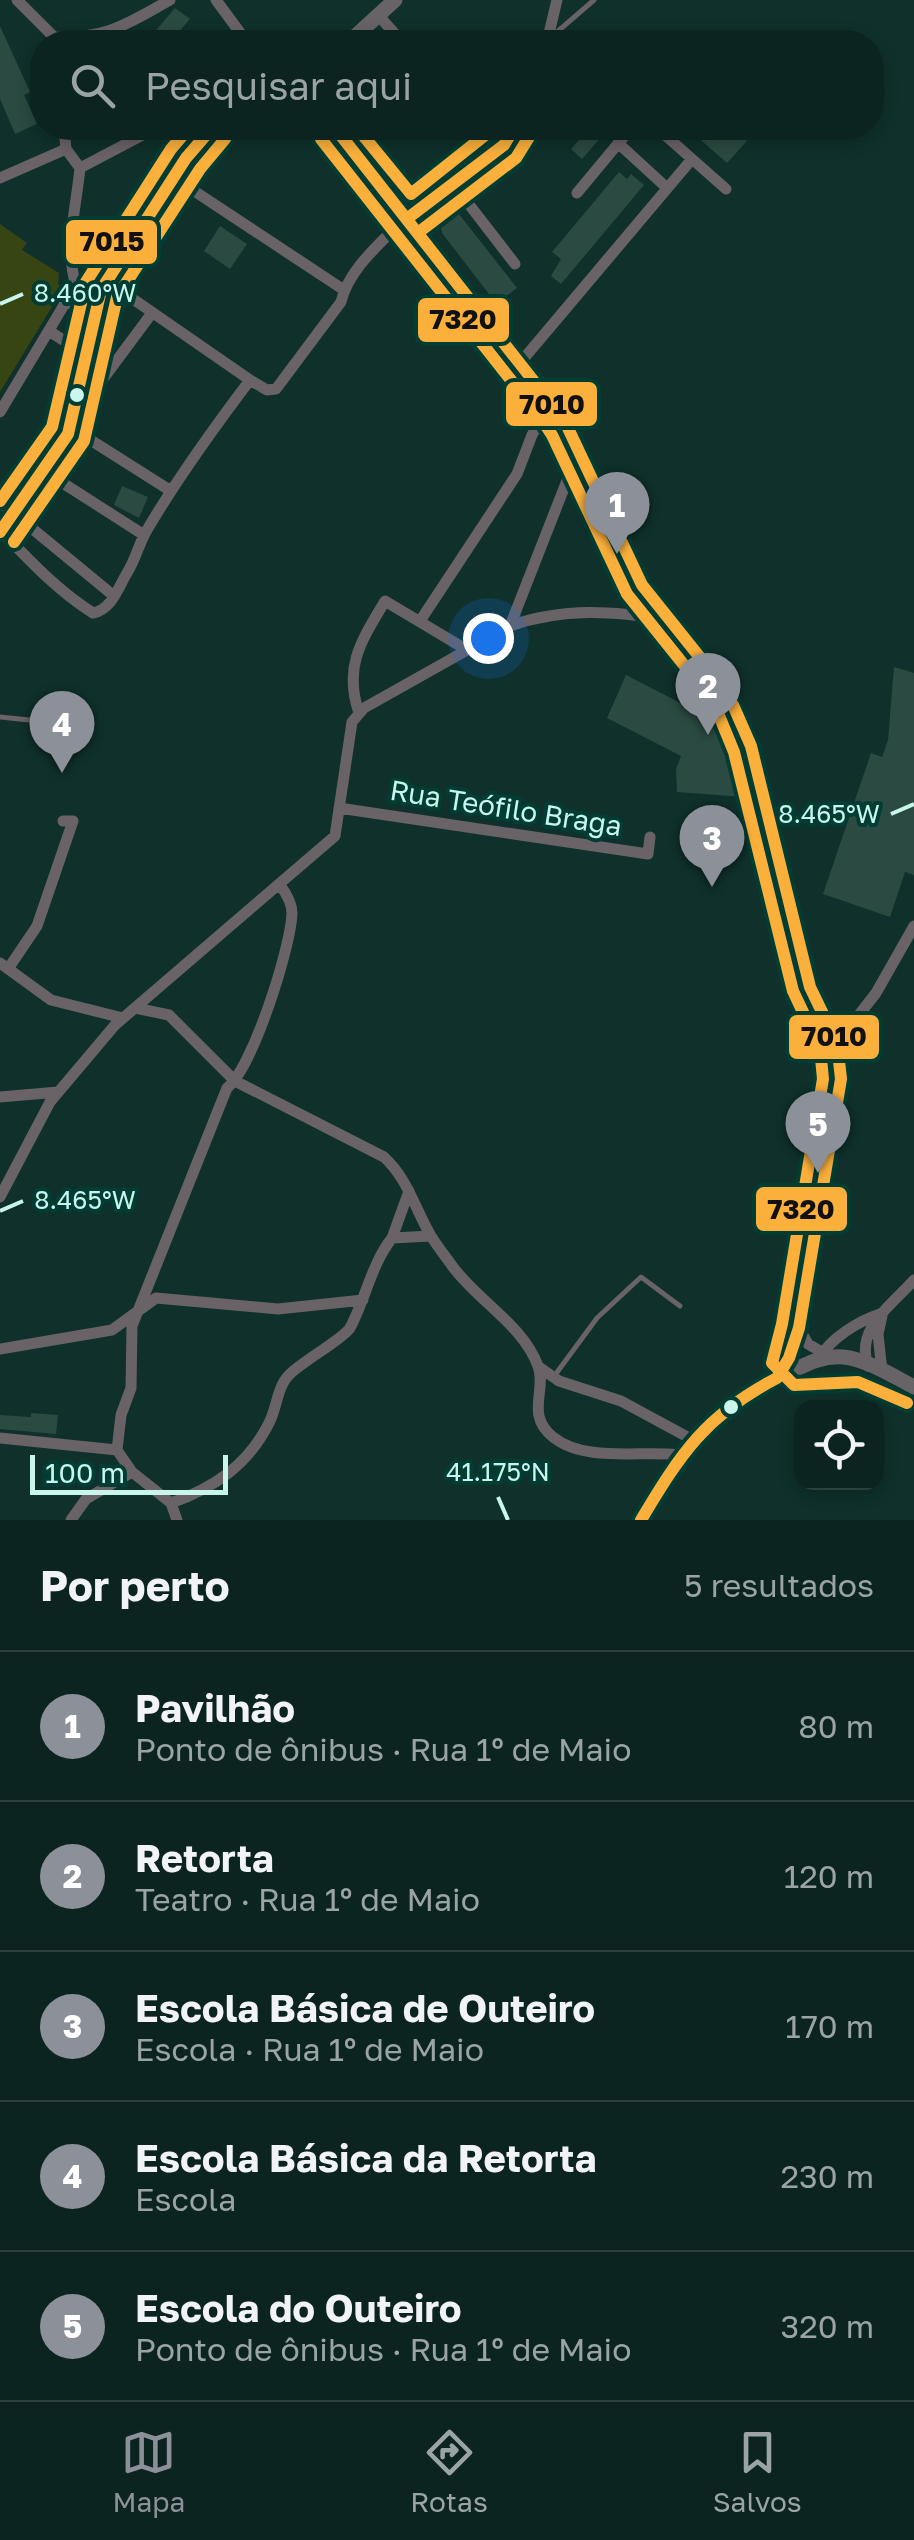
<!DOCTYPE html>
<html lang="pt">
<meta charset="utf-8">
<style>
:root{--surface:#0b2420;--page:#19302d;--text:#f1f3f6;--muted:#9aa4a5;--line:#2b413e;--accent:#8c9099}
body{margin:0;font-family:"Golos Text",sans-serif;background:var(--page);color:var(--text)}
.controls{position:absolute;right:30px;bottom:30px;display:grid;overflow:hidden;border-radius:20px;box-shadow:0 5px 15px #0003}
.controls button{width:90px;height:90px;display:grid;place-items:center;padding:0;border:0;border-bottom:2px solid var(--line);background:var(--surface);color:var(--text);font:50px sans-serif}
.scale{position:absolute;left:30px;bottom:25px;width:198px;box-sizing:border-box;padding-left:10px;border:5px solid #c9f6ec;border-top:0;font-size:28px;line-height:35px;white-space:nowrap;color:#c9f6ec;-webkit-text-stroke:8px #023d34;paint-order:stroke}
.you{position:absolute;left:488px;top:638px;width:35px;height:35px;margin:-25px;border:8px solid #fff;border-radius:50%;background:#1a73e8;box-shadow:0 0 0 15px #1a73e833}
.badge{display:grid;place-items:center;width:65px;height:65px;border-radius:50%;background:var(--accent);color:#fff;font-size:32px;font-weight:700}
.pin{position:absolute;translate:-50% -82px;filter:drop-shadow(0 2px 5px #0008)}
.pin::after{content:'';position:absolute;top:52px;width:35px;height:30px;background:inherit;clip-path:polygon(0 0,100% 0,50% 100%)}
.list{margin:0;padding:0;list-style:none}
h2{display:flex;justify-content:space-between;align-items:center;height:130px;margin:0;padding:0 40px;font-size:42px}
h2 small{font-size:32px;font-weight:400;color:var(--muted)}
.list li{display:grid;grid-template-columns:65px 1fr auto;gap:30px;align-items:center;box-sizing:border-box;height:150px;padding:0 40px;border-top:2px solid var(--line)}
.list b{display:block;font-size:38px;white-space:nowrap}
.list p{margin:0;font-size:32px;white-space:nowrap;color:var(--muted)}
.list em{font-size:32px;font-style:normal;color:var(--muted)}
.icon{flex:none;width:55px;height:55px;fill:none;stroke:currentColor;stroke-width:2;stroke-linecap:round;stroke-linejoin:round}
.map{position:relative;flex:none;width:914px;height:1520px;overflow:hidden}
.search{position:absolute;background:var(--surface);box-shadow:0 5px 15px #0003;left:30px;right:30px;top:30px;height:110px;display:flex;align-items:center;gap:25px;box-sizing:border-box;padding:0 35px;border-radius:40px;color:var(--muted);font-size:38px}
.sheet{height:880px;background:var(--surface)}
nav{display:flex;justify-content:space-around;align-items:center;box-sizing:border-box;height:140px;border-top:2px solid var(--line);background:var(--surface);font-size:28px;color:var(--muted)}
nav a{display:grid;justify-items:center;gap:5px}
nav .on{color:var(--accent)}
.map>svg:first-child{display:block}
</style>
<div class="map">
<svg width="914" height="1520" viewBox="0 0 914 1520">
<rect width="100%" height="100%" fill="#0f302b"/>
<path fill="#374512" d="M0,224L27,243L22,250L59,273L58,284L64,287L0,392Z"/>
<path fill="#2b4a41" d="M175,8L190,19L170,42H146Z
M0,26L30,92L24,95L37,124L15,134L0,99Z
M589,128H609L582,159L571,149Z
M687,128H731L747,141L727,163Z
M619,172L627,179L631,174L644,185L561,284L551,276L561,259L552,252Z
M459,214L517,288L501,300L497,294L492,298L442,233L441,228Z
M220,226L247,244L230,269L204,251Z
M122,486L148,497L139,518L114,505Z
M894,667L914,673V875L905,872L890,917L823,894L871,753L882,757L888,740Z
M626,675L702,714L709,710L739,761L744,797L677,792L676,769L681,756L607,718Z
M31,1413L58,1415L56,1434L0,1429V1415L31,1417Z"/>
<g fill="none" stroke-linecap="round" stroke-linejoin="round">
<path stroke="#696266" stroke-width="5" d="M550,38L594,0
M0,717L49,722
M555,1375L597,1318L641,1277L680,1306"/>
<path stroke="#696266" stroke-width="11" d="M17,0L54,37L55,42
M216,0L247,42
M379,16L402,42
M54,37C107,39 125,25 170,0
M547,42L557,0
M64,128L66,149L80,168C76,213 55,282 96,314
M335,128L554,407L567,426L642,585L710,670L733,705L751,746L810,987L837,1043L841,1079L799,1328L789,1358L777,1378
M657,128L726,189
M618,143L667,188
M80,168L156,128
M173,177L344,290
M0,178L66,149
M454,185L515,264
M577,193L631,128
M107,281L250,380L267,390L276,389L341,302C348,272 375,248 396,227L504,145L514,128
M49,331L88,356
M520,363L692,159
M0,412L64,305L81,297
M74,418L152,313
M70,427L171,491
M44,471L144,535
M0,502L114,596
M1,531C29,560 58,591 93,613C112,609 118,588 127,573C136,559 139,543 147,530C178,477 213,429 250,380
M420,621L517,474L532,435L544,415L554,407
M510,626L579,450
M359,713C343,666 362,640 385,601L467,650
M339,808L648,854L650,837
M0,963L51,1000L123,1018
M8,969L37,926L73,821H63
M135,1008L169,1015L235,1081L384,1157C408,1179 415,1209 431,1236C437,1246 446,1257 453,1267C478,1301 523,1325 538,1366C547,1390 525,1415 553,1437C585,1463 642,1450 680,1455
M837,1043L876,993L914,926
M0,1097L58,1092
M0,1197L50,1102L115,1025L335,836L352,722L364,708L510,626C563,607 614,611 669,620
M392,1238L409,1191
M799,1328L808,1344L827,1355
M0,1349L112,1330L156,1298L278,1309L363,1300
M819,1359C830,1338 859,1321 880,1314
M868,1366C855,1328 891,1306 914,1280
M539,1367L559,1381L621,1401L693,1440
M882,1371L878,1334L882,1316
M0,1438L117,1450
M171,1503L132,1472L117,1450L121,1415L131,1388L132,1326L227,1088C253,1067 291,947 292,913C292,902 286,893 280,885
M171,1503C214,1488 248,1465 269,1423C277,1408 277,1386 290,1374C303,1361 343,1339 350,1328C366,1298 371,1265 392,1238L431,1236
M171,1503L177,1520
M71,1520L86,1499L132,1472"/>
<path stroke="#676367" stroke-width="15" d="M349,42L395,0
M0,532L68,434L101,290L186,158L212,128
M641,1520C686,1447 703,1412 784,1375C803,1366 821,1355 843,1357C866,1359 893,1376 914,1387"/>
<defs>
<path id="bus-1" d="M335,128L554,407L567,426L642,585L710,670L733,705L751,746L810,987L837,1043L841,1079L799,1328L789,1358L777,1378
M408,218L504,145L514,128
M0,532L68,434L101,290L186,158L212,128
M641,1520C681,1453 706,1415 777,1378"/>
<path id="bus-2" d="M321,139L540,417L552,435L627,594L696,680L718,713L734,752L793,991L820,1048L823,1079L782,1324L772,1363L794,1385L858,1382L907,1403
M419,232L516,158L529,137
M14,542L84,441L117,297L200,169L225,139"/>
<path id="bus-3" d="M357,128L411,194L494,128
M0,501L52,427L86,282L171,149L189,128"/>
</defs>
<use href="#bus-1" stroke="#023d34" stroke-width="20"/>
<use href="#bus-2" stroke="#023d34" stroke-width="20"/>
<use href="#bus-3" stroke="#023d34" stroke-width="20"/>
<use href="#bus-1" stroke="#fbb03b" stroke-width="12"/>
<use href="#bus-2" stroke="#fbb03b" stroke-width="12"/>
<use href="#bus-3" stroke="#fbb03b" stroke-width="12"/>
</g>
<path fill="none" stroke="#c9f6ec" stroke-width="4" d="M0,304L23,294M891,814L914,804M0,1211L23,1201M498,1497L508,1520"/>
<g fill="#c9f6ec" stroke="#023d34" stroke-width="4">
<circle cx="77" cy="395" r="9"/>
<circle cx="731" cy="1407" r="9"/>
</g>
<g text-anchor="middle" stroke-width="8" stroke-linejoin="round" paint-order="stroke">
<g font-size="28" fill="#c9f6ec" stroke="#023d34">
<text transform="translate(506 808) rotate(9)" y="10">Rua Teófilo Braga</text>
</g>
</g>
<g font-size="25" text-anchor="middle" fill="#c9f6ec" stroke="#023d34" stroke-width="8" stroke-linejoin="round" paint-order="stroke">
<text x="85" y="302">8.460°W</text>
<text x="829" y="823">8.465°W</text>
<text x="85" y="1209">8.465°W</text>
<text x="498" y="1481">41.175°N</text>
</g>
<g stroke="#023d34" stroke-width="4">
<rect x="64" y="218" width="95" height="48" rx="10" fill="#fbb03b"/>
<rect x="416" y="296" width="95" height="48" rx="10" fill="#fbb03b"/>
<rect x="504" y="380" width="95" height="48" rx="10" fill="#fbb03b"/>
<rect x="787" y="1013" width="94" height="48" rx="10" fill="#fbb03b"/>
<rect x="754" y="1185" width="95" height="48" rx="10" fill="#fbb03b"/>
</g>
<g font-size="28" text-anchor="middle" font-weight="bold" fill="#111">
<text x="112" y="251">7015</text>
<text x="463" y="329">7320</text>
<text x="552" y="414">7010</text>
<text x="834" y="1046">7010</text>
<text x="801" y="1219">7320</text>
</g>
</svg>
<div class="controls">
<button><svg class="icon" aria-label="locate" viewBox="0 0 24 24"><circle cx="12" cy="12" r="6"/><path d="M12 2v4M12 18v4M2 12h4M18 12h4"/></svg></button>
</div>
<div class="scale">100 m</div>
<div class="you"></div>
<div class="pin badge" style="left:617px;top:554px">1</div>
<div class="pin badge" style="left:708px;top:735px">2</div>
<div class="pin badge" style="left:712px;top:887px">3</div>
<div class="pin badge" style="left:62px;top:773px">4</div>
<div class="pin badge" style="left:818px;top:1173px">5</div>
<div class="search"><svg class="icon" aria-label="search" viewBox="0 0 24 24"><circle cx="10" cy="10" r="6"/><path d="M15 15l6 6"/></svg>Pesquisar aqui</div>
</div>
<section class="sheet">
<h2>Por perto<small>5 resultados</small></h2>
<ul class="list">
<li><span class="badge">1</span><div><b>Pavilhão</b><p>Ponto de ônibus · Rua 1º de Maio</p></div><em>80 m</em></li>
<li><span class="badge">2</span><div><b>Retorta</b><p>Teatro · Rua 1º de Maio</p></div><em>120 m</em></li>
<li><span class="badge">3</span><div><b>Escola Básica de Outeiro</b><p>Escola · Rua 1º de Maio</p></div><em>170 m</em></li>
<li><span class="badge">4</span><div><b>Escola Básica da Retorta</b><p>Escola</p></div><em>230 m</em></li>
<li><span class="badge">5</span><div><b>Escola do Outeiro</b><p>Ponto de ônibus · Rua 1º de Maio</p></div><em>320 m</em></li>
</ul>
</section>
<nav>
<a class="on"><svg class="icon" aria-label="map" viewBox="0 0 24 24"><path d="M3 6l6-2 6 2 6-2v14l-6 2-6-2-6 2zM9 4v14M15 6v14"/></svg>Mapa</a>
<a><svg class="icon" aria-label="directions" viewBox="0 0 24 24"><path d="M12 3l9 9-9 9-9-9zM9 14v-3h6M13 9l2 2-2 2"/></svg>Rotas</a>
<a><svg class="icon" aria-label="saved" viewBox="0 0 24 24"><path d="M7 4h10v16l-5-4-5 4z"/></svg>Salvos</a>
</nav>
